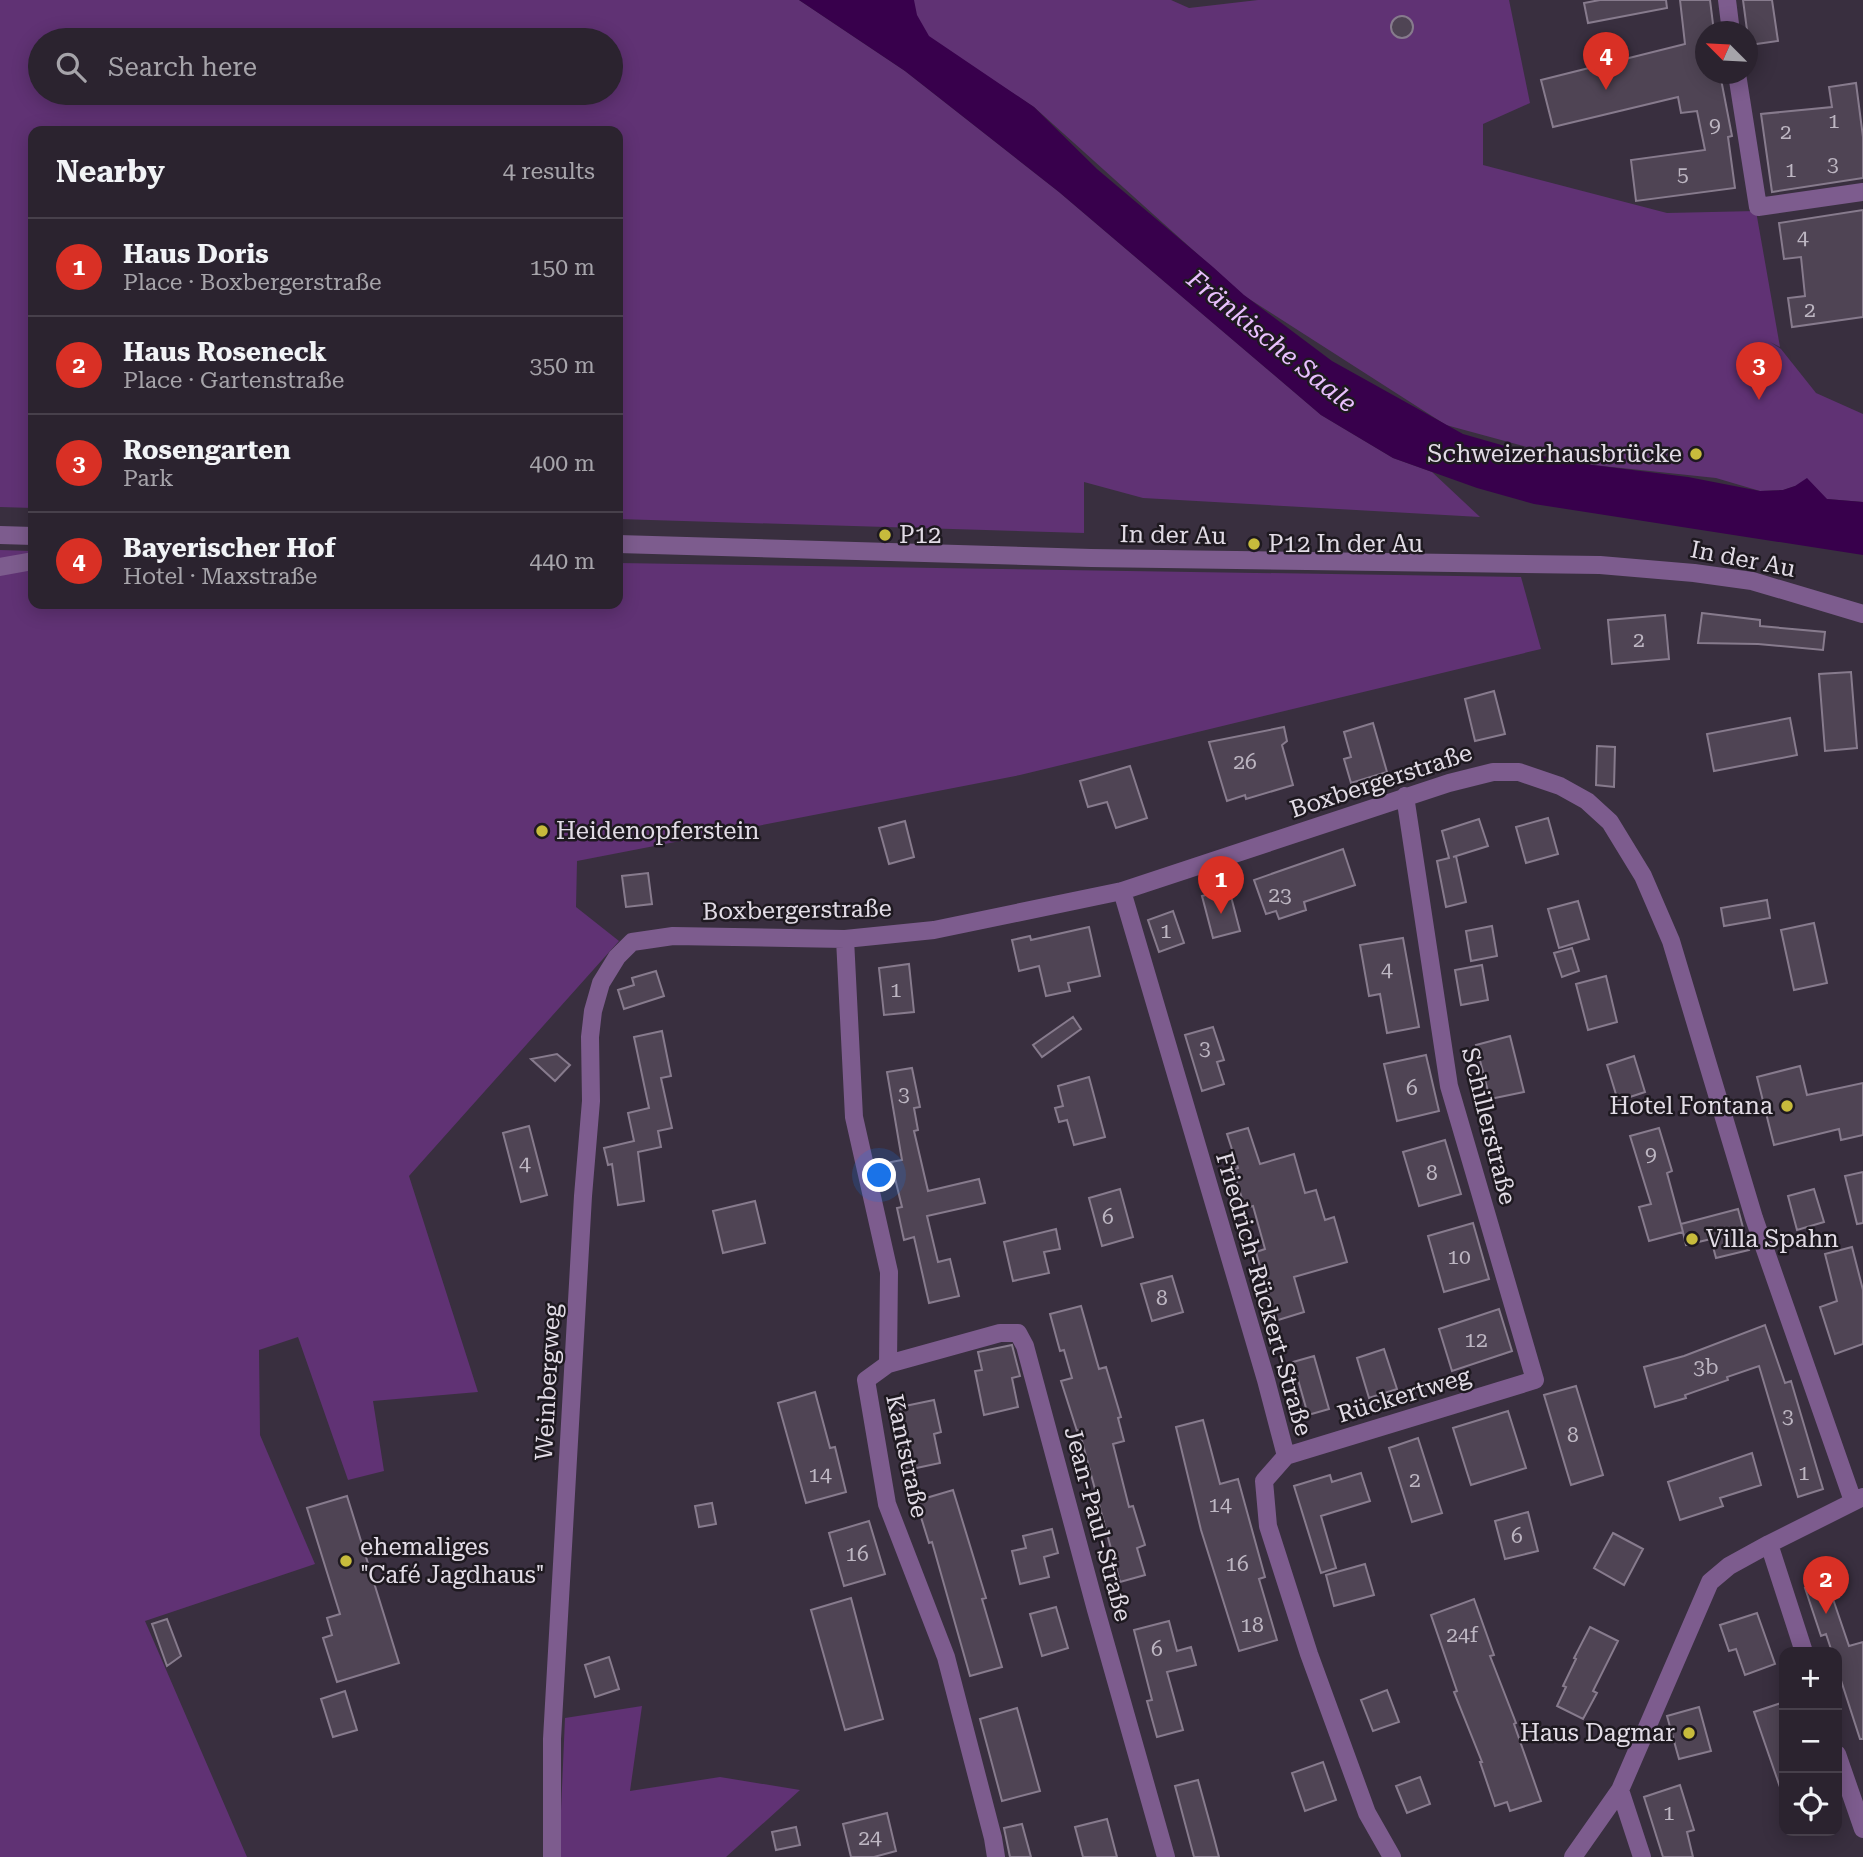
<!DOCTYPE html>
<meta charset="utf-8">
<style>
:root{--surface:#2b232f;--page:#332b37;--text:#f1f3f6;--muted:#a6a4aa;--line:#47404b;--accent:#d93025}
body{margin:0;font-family:"Roboto Serif",serif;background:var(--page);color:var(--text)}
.controls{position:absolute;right:21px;bottom:21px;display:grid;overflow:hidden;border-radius:14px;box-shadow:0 4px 18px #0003}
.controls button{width:63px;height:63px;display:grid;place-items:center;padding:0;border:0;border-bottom:2px solid var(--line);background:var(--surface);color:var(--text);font:35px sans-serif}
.compass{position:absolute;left:1695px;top:21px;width:63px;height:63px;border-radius:50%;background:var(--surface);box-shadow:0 4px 18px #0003;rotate:294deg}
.you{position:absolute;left:880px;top:1176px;width:24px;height:24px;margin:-18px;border:5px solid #fff;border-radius:50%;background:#1a73e8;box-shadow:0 0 0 10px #1a73e833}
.badge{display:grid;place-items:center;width:46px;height:46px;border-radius:50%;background:var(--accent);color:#fff;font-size:23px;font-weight:700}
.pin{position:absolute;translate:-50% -58px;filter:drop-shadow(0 2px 4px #0008)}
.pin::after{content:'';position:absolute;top:37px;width:24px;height:21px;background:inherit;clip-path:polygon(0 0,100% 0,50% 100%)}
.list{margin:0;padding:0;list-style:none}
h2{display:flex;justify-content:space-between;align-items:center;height:91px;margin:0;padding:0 28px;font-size:30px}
h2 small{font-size:23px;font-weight:400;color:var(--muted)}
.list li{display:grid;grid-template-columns:46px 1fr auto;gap:21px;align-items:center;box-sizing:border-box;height:98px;padding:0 28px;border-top:2px solid var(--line)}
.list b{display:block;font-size:26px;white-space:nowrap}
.list p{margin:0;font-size:23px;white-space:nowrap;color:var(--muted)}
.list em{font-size:23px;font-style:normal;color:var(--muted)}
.icon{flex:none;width:38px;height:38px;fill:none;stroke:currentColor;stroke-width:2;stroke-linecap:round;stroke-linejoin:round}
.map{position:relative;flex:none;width:1863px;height:1857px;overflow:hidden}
.search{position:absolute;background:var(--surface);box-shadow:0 4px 18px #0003;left:28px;top:28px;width:595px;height:77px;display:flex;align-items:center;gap:18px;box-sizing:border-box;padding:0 24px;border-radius:38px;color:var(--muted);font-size:26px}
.panel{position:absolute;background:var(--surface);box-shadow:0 4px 18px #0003;left:28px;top:126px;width:595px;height:483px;border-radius:14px}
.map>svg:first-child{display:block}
</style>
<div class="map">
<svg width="1863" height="1857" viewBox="0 0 1863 1857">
<rect width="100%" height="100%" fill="#392f3f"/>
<path fill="#603274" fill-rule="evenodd" d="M0,0H799L905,71L1059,192L1321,415L1393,458L1432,472L1480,517L1143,498L1084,482V533L618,519V131H33V508L0,507ZM40,40H611V93H40Z
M869,0H1171L1189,8L1258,0H1509L1530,103L1483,124V165L1667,213L1756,211L1780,347L1770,342L1781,349L1816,393L1863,414V502L1827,499L1795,486L1783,490L1760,491L1716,478L1593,465L1446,425L1243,295L1034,107Z
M0,550L33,551V604H618V563L1521,577L1541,649L1020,775L577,861L576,907L619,941L409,1176L478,1392L373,1401L384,1471L348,1480L298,1337L259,1350L260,1435L315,1564L145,1621L247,1857H0Z
M642,1706L630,1791L720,1777L800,1790L726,1857H559L565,1718Z"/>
<path fill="#38004c" d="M799,0H914L917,15L929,36L1034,107L1097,169L1213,267L1244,295L1332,361L1463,434L1537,455L1593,465L1688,477L1760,491L1783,490L1795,486L1807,478L1827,499L1863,502V555L1534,504L1477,488L1393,458L1321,415L1059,192L905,71Z"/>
<path fill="#4f4454" stroke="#877b8d" stroke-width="2" d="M1600,0H1666L1667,8L1588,23L1584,3Z
M1680,0H1710L1714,32H1705V74H1720L1732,136L1728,137L1735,188L1636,201L1631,160L1705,150L1697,111L1681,113L1678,97L1553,127L1541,80L1685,44Z
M1743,0H1772L1778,41L1749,45Z
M1391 27a11 11 0 1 1 22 0a11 11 0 1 1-22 0Z
M1856,83L1863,137V178L1772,192L1761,114L1832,107L1829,87Z
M1863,210V317L1792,327L1788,298L1805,296L1801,257L1784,259L1779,223Z
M1702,613L1760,620V626L1825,632L1823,650L1758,644L1698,643Z
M1665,615L1669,659L1612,664L1608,620Z
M1851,672L1857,748L1825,751L1819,674Z
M1494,691L1505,734L1475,741L1465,699Z
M1790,718L1797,755L1714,771L1707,734Z
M1373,723L1387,772L1351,783L1344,759L1351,757L1344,732Z
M1284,727L1287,741L1282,745L1293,785L1246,799L1245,795L1227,801L1209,742Z
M1597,746L1615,747L1614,787L1596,785Z
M1130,766L1147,818L1116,828L1107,802L1088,807L1080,781Z
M1548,818L1558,854L1526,863L1516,827Z
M1479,819L1488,846L1453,857L1456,856L1466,902L1446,907L1437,861L1449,858L1442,831Z
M905,821L914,857L889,864L879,828Z
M1343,849L1355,885L1304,902L1306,910L1279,919L1276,911L1266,914L1254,880Z
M648,873L652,904L626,907L622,876Z
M1229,889L1240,931L1213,938L1202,896Z
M1767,900L1770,918L1724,926L1721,908Z
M1578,901L1589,939L1559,948L1548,909Z
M1173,911L1184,943L1159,952L1148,920Z
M1814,923L1827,983L1794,990L1781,930Z
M1492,926L1497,956L1471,961L1466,931Z
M1089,927L1100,976L1068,983L1070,991L1046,996L1039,966L1019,971L1012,940L1030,936L1031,940Z
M1403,938L1419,1027L1387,1033L1380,994L1369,996L1360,945Z
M1572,948L1579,971L1562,977L1554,953Z
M909,964L914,1012L884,1015L879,968Z
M1482,965L1488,1000L1461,1005L1455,970Z
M656,971L664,996L624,1009L618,990L634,985L632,978Z
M1606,976L1617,1022L1588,1030L1576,984Z
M1073,1017L1081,1029L1042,1057L1033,1045Z
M1213,1027L1224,1060L1217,1062L1224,1084L1202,1091L1185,1035Z
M662,1031L671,1076L661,1078L672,1128L658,1131L661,1147L638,1152L644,1201L618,1205L612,1164L608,1165L604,1148L634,1141L628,1113L649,1108L634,1037Z
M1510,1036L1524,1092L1490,1099L1476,1045Z
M557,1054L570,1065L555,1081L531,1059Z
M1426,1055L1439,1111L1397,1121L1384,1064Z
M1634,1056L1645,1092L1618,1101L1607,1065Z
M1800,1066L1807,1095L1863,1083V1135L1841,1140L1839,1129L1774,1145L1757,1077Z
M912,1068L920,1107L914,1108L918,1130L914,1131L928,1191L979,1179L985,1203L927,1216L938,1262L950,1259L959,1296L929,1303L914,1237L904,1240L897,1208L902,1207L891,1162L902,1160L887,1072Z
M1089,1077L1105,1137L1074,1145L1067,1120L1059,1122L1055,1108L1063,1106L1058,1086Z
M529,1126L547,1195L521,1202L503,1133Z
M1248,1128L1260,1164L1294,1154L1305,1193L1316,1190L1325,1220L1334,1217L1347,1262L1294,1277L1304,1312L1275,1321L1256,1252L1265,1249L1253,1206L1245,1208L1233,1170L1238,1168L1227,1134Z
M1659,1128L1672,1171L1667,1173L1683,1232L1649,1241L1639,1207L1651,1204L1630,1136Z
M1445,1140L1461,1194L1419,1206L1403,1152Z
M1863,1172V1223L1857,1224L1845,1176Z
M1120,1189L1133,1237L1102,1246L1089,1198Z
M1814,1189L1824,1222L1797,1230L1788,1196Z
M755,1201L765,1243L723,1253L713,1211Z
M1738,1209L1749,1250L1716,1258L1711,1239L1686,1245L1681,1224Z
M1473,1223L1489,1279L1444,1292L1428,1236Z
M1056,1229L1060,1249L1044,1252L1049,1273L1013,1281L1004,1242Z
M1852,1247L1863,1290V1344L1835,1354L1820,1307L1837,1301L1825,1254Z
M1172,1276L1183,1312L1152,1321L1141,1284Z
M1081,1306L1099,1369L1106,1367L1121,1417L1118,1418L1124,1441L1113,1444L1129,1507L1133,1506L1145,1545L1137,1548L1145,1575L1120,1582L1079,1430L1077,1431L1061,1381L1072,1378L1064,1350L1060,1351L1050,1314Z
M1499,1309L1512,1351L1452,1371L1439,1329Z
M1765,1325L1785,1383L1791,1381L1823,1489L1798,1497L1759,1366L1727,1377L1728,1380L1685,1395L1686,1398L1655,1407L1644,1367L1684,1356Z
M1012,1345L1020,1376L1012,1378L1018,1407L984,1415L975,1371L982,1370L978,1352Z
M1384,1349L1397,1389L1369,1398L1357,1358Z
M1314,1356L1329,1409L1308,1415L1293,1362Z
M1576,1386L1603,1475L1571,1485L1544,1395Z
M815,1392L830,1448L835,1447L846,1492L806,1503L778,1403Z
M934,1400L941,1432L934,1434L940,1463L907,1470L899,1427L904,1426L900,1407Z
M1508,1411L1526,1468L1471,1485L1453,1428Z
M1203,1420L1220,1484L1238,1479L1265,1577L1259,1579L1277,1640L1239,1651L1201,1530L1176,1427Z
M1418,1438L1442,1513L1412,1522L1389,1448Z
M1752,1453L1761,1485L1720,1498L1723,1506L1680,1520L1668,1482Z
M1361,1473L1370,1501L1321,1516L1336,1568L1321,1573L1294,1486L1330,1475L1332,1482Z
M953,1490L986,1598L982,1599L1002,1667L970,1676L932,1542L929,1543L916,1501Z
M347,1496L399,1663L337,1682L323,1638L332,1635L327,1618L340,1614L307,1508Z
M712,1503L716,1524L699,1527L695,1506Z
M1528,1512L1538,1551L1505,1559L1495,1521Z
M869,1521L885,1574L844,1586L829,1533Z
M1052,1529L1058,1553L1044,1557L1049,1577L1020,1584L1012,1551L1026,1548L1023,1536Z
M1613,1533L1643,1549L1624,1585L1594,1568Z
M1365,1564L1374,1595L1334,1606L1326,1575Z
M1833,1579L1839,1597L1833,1599L1849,1646L1863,1642V1739H1860L1837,1668V1652H1832L1826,1634L1821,1636L1805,1588Z
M851,1598L883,1719L845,1730L811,1610Z
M1474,1599L1494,1655L1490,1656L1516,1723L1514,1724L1541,1801L1510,1811L1507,1802L1495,1806L1480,1762H1482L1454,1692L1457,1691L1431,1615Z
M1056,1607L1068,1648L1042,1656L1030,1614Z
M1757,1613L1775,1664L1745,1675L1736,1649L1729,1651L1720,1625Z
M167,1619L181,1656L167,1666L152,1624Z
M1169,1621L1177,1651L1191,1647L1196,1665L1167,1672L1183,1730L1157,1737L1147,1701L1152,1700L1134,1630Z
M1590,1627L1618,1641L1593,1691L1597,1693L1583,1719L1557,1706L1566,1687L1563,1686L1576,1659L1574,1658Z
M609,1657L619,1689L595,1697L585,1665Z
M1387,1690L1399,1722L1373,1731L1361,1700Z
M345,1691L357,1730L333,1737L321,1699Z
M1784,1702V1793H1782L1754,1712Z
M1699,1707L1711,1751L1679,1759L1667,1716Z
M1017,1708L1040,1791L1002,1801L980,1719Z
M1323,1762L1336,1800L1305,1811L1292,1773Z
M1420,1777L1430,1804L1407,1813L1396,1786Z
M1198,1780L1214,1838L1219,1857H1194L1175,1786Z
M1680,1785L1694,1830L1687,1832L1693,1857H1663L1644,1797Z
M887,1813L896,1851L874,1857H851L843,1824Z
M1107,1819L1117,1857H1083L1075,1827Z
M1022,1824L1031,1857H1010L1004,1828Z
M796,1827L800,1845L776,1850L772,1832Z"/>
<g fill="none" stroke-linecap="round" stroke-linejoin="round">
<path stroke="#7d5c8e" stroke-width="18" d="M1727,0L1731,32
M1737,74L1758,207L1863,192
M0,535L33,536
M618,544L1091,558L1600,565L1694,573L1752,581L1863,614
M0,567L33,561
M1122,891L1266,1380L1286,1456L1264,1481L1268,1526L1309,1654L1367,1813L1392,1857
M845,939L854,1117L889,1272L888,1364L866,1380L887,1504L946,1657L993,1838L996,1857
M888,1364L1000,1333H1018L1025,1346L1096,1610L1166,1857
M1286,1456L1535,1380L1449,1086L1405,796
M1769,1544L1804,1652
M1837,1754L1863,1829
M1620,1790L1642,1857
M552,1857V1739L583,1196L591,1101L590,1037L593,1011L601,983L617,957L632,942L673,936L845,939L934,930L1122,891L1449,783L1493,772H1519L1560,786L1587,801L1610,822L1643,876L1671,941L1754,1218L1853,1501
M1573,1857L1620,1790L1710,1582L1729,1566L1769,1544L1863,1497"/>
</g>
<g fill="#c7bb3c" stroke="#1e1920" stroke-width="2.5">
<circle cx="1696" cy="454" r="7"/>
<circle cx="885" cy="535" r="7"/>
<circle cx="1254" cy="544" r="7"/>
<circle cx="542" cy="831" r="7"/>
<circle cx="1787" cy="1106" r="7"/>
<circle cx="1692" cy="1239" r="7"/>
<circle cx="346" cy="1561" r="7"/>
<circle cx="1689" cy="1733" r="7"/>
</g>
<g text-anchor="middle" stroke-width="5" stroke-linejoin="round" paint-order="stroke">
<g font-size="21" fill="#bdb6c2">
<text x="1834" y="128">1</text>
<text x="1715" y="132">9</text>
<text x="1786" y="139">2</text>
<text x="1833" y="171">3</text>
<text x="1791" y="177">1</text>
<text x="1683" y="181">5</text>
<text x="1803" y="245">4</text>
<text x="1810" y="317">2</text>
<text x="1639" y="647">2</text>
<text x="1245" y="769">26</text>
<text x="1280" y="902">23</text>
<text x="1166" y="938">1</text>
<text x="1387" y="977">4</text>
<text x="896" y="997">1</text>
<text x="1205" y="1055">3</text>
<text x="1412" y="1095">6</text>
<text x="904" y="1101">3</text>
<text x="1651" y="1161">9</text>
<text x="525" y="1171">4</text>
<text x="1432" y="1180">8</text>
<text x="1108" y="1224">6</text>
<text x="1459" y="1264">10</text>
<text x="1162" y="1305">8</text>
<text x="1476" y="1347">12</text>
<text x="1706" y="1374">3b</text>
<text x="1788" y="1423">3</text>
<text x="1573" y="1442">8</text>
<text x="1804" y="1480">1</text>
<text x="820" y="1482">14</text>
<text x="1415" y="1487">2</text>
<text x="1220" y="1512">14</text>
<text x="1517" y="1543">6</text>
<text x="857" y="1561">16</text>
<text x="1237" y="1571">16</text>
<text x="1252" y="1632">18</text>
<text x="1462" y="1642">24f</text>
<text x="1157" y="1656">6</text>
<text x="1669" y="1820">1</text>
<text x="870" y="1845">24</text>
</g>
<g font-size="24" fill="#e2dce6" stroke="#1e1920" text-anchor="start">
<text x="1682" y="462" text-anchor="end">Schweizerhausbrücke</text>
<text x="899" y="543">P12</text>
<text x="1268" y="552">P12 In der Au</text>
<text x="556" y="839">Heidenopferstein</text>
<text x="1773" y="1114" text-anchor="end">Hotel Fontana</text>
<text x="1706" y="1247">Villa Spahn</text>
<text x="360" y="1555">ehemaliges<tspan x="360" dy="28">"Café Jagdhaus"</tspan></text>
<text x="1675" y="1741" text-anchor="end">Haus Dagmar</text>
</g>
<g font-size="24" fill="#e2dce6" stroke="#1e1920">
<text transform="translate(1173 535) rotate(1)" y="8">In der Au</text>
<text transform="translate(1743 559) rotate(11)" y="8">In der Au</text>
<text transform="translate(1381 781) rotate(-18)" y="8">Boxbergerstraße</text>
<text transform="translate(797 910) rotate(-1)" y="8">Boxbergerstraße</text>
<text transform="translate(1489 1126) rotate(76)" y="8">Schillerstraße</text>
<text transform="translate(1264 1294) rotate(74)" y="8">Friedrich-Rückert-Straße</text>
<text transform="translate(548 1382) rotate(-87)" y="8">Weinbergweg</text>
<text transform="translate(1404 1395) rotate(-17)" y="8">Rückertweg</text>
<text transform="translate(907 1456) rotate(78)" y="8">Kantstraße</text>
<text transform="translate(1098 1524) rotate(75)" y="8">Jean-Paul-Straße</text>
</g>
<g font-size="26" font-style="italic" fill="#e9c0fe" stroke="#1e1920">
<text transform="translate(1272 341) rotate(39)" y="9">Fränkische Saale</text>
</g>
</g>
</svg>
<div class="controls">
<button>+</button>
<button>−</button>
<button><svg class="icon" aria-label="locate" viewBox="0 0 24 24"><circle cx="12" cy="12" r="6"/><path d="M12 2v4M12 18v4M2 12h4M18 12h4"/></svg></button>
</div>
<svg class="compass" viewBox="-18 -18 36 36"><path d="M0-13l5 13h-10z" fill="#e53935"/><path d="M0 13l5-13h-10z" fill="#a6a4aa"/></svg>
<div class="you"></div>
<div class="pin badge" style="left:1221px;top:914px">1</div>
<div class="pin badge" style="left:1826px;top:1614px">2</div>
<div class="pin badge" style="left:1759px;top:400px">3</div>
<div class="pin badge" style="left:1606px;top:90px">4</div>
<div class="search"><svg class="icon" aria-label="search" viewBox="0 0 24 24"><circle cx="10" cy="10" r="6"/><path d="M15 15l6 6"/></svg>Search here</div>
<section class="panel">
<h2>Nearby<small>4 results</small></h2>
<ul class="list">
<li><span class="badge">1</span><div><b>Haus Doris</b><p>Place · Boxbergerstraße</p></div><em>150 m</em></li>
<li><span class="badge">2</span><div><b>Haus Roseneck</b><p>Place · Gartenstraße</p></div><em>350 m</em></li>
<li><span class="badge">3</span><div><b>Rosengarten</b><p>Park</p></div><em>400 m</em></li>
<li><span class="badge">4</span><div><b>Bayerischer Hof</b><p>Hotel · Maxstraße</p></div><em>440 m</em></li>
</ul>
</section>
</div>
